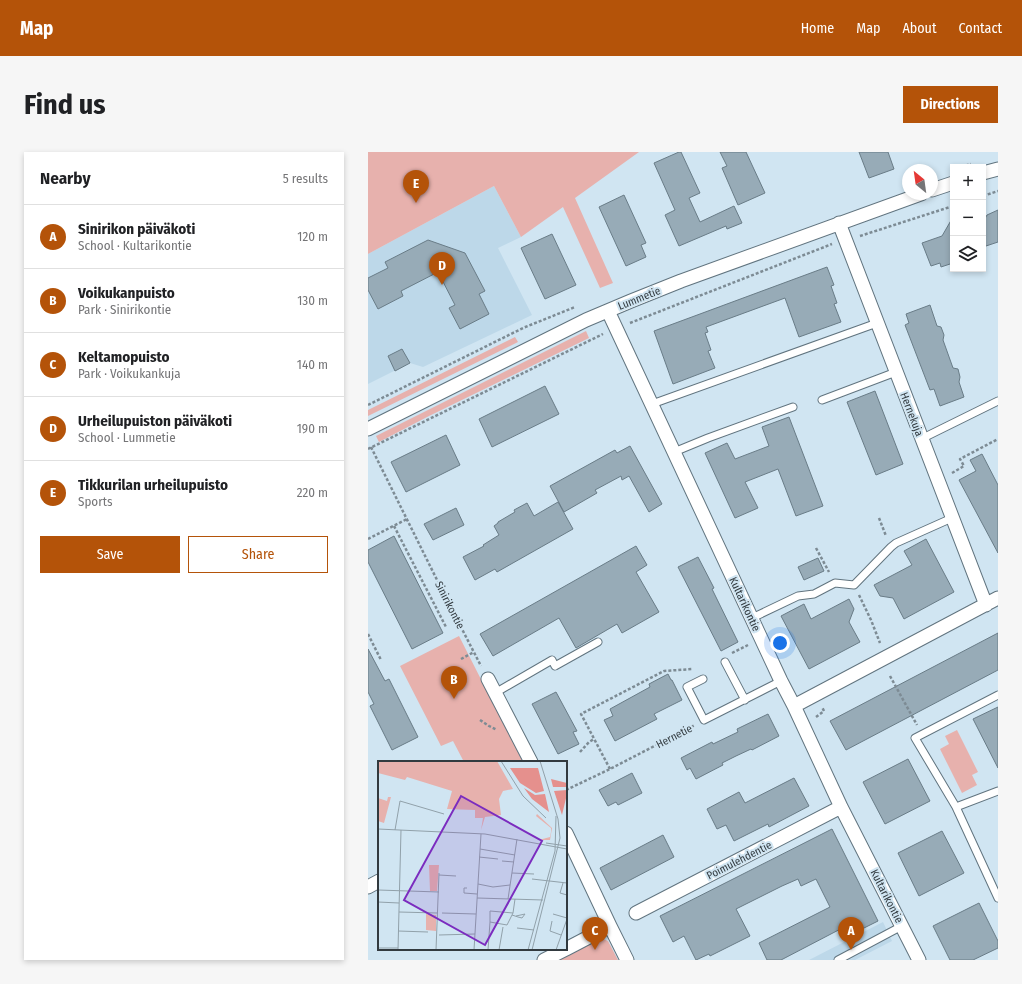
<!DOCTYPE html>
<meta charset="utf-8">
<style>
:root{--surface:#fff;--page:#f6f6f6;--text:#202124;--muted:#757577;--line:#e0e0e0;--accent:#b45309}
body{margin:0;font-family:"Fira Sans Condensed",sans-serif;background:var(--page);color:var(--text)}
.controls{position:absolute;right:12px;top:12px;display:grid;overflow:hidden;border-radius:0px;box-shadow:0 2px 6px #0003}
.controls button{width:36px;height:36px;display:grid;place-items:center;padding:0;border:0;border-bottom:1px solid var(--line);background:var(--surface);color:var(--text);font:20px sans-serif}
.compass{position:absolute;left:534px;top:12px;width:36px;height:36px;border-radius:50%;background:var(--surface);box-shadow:0 2px 6px #0003;rotate:331deg}
.you{position:absolute;left:412px;top:491px;width:14px;height:14px;margin:-10px;border:3px solid #fff;border-radius:50%;background:#1a73e8;box-shadow:0 0 0 6px #1a73e833}
.badge{display:grid;place-items:center;width:26px;height:26px;border-radius:50%;background:var(--accent);color:#fff;font-size:13px;font-weight:700}
.pin{position:absolute;translate:-50% -33px;filter:drop-shadow(0 1px 2px #0008)}
.pin::after{content:'';position:absolute;top:21px;width:14px;height:12px;background:inherit;clip-path:polygon(0 0,100% 0,50% 100%)}
.list{margin:0;padding:0;list-style:none}
h2{display:flex;justify-content:space-between;align-items:center;height:52px;margin:0;padding:0 16px;font-size:17px}
h2 small{font-size:13px;font-weight:400;color:var(--muted)}
.list li{display:grid;grid-template-columns:26px 1fr auto;gap:12px;align-items:center;box-sizing:border-box;height:64px;padding:0 16px;border-top:1px solid var(--line)}
.list b{display:block;font-size:15px;white-space:nowrap}
.list p{margin:0;font-size:13px;white-space:nowrap;color:var(--muted)}
.list em{font-size:13px;font-style:normal;color:var(--muted)}
.actions{display:flex;gap:8px;padding:12px 16px}
.actions a{flex:1;padding:9px 0;border:1px solid var(--accent);border-radius:0px;text-align:center;font-size:14px;color:var(--accent)}
.actions .main{background:var(--accent);color:#fff}
.icon{flex:none;width:22px;height:22px;fill:none;stroke:currentColor;stroke-width:2;stroke-linecap:round;stroke-linejoin:round}
.map{position:relative;flex:none;width:630px;height:808px;overflow:hidden;border-radius:0px}
header{display:flex;align-items:center;gap:24px;box-sizing:border-box;height:56px;padding:0 20px;background:var(--accent);color:#fff}
header strong{font-size:19px}
nav{display:flex;gap:22px;margin-inline-start:auto;font-size:14px}
.intro{display:flex;align-items:center;justify-content:space-between;box-sizing:border-box;height:96px;padding:0 24px}
h1{margin:0;font-size:28px}
.button{padding:10px 18px;border-radius:0px;background:var(--accent);color:#fff;font-size:14px;font-weight:700}
main{display:flex;gap:24px;padding:0 24px}
aside{flex:1;background:var(--surface);border-radius:0px;box-shadow:0 2px 6px #0003}
.map>svg:first-child{display:block}
</style>
<header>
<strong>Map</strong>
<nav><a>Home</a><a>Map</a><a>About</a><a>Contact</a></nav>
</header>
<div class="intro"><h1>Find us</h1><a class="button">Directions</a></div>
<main>
<aside>
<h2>Nearby<small>5 results</small></h2>
<ul class="list">
<li><span class="badge">A</span><div><b>Sinirikon päiväkoti</b><p>School · Kultarikontie</p></div><em>120 m</em></li>
<li><span class="badge">B</span><div><b>Voikukanpuisto</b><p>Park · Sinirikontie</p></div><em>130 m</em></li>
<li><span class="badge">C</span><div><b>Keltamopuisto</b><p>Park · Voikukankuja</p></div><em>140 m</em></li>
<li><span class="badge">D</span><div><b>Urheilupuiston päiväkoti</b><p>School · Lummetie</p></div><em>190 m</em></li>
<li><span class="badge">E</span><div><b>Tikkurilan urheilupuisto</b><p>Sports</p></div><em>220 m</em></li>
</ul>
<div class="actions"><a class="main">Save</a><a>Share</a></div>
</aside>
<div class="map">
<svg width="630" height="808" viewBox="0 0 630 808">
<rect width="100%" height="100%" fill="#d0e5f2"/>
<path fill="#bdd8e9" d="M126,34L153,85L130,96L164,163L55,215L42,211L0,232V102Z
M515,770L524,789L487,808H441Z"/>
<path fill="#e7b1ad" d="M0,0H271L207,46L245,131L232,136L195,55L153,85L126,34L0,102Z
M218,179L221,186L61,264L11,290L8,284Z
M147,185L150,190L0,264V258Z
M91,484L155,610H96L85,589L73,594L32,514Z
M589,578L610,620L604,623L609,633L594,641L572,597L581,592L577,584Z
M233,786L240,789L250,808H191Z"/>
<path fill="#97abb7" stroke="#697c87" d="M311,0H313L332,41L321,46L332,70L366,54L374,71L359,77L358,74L311,94L297,63L307,58L286,11Z
M352,0H378L397,41L370,53L354,16L359,14Z
M491,0H520L526,17L501,26Z
M256,43L278,91L273,93L278,105L258,114L231,55Z
M630,58V90L615,95V70L619,63Z
M585,65V111L573,115L572,111L563,114L554,91L574,84Z
M184,82L208,133L177,147L153,96Z
M60,88L97,101L117,139L111,142L121,162L92,177L81,156L87,153L70,120L33,139L35,144L10,157L0,138V126L20,116L17,110Z
M459,115L466,133L463,134L469,151L466,152L473,170L431,185L417,146L338,175L340,180L337,181L343,198L340,199L347,216L305,232L286,179Z
M562,153L569,174L573,175L576,183L575,188L585,216L590,217L592,225L591,230L596,245L572,254L566,237L562,238L537,173L541,171L538,162Z
M34,197L42,211L27,219L20,204Z
M177,234L191,262L124,295L111,267Z
M507,239L535,312L508,323L479,250Z
M421,265L455,354L428,364L410,317L377,330L390,356L367,366L337,301L359,291L367,307L401,294L394,275Z
M78,283L92,313L38,340L23,310Z
M262,294L294,352L281,360L261,324L254,328L253,324L227,338L229,341L196,360L182,334L247,298L249,301Z
M614,302L630,333V401L591,328L608,319L602,308Z
M190,350L205,377L129,420L127,417L107,428L95,405L116,394L115,393L131,383L126,374L130,371V370L147,360L146,358L159,351L166,364Z
M88,356L96,373L65,388L56,372Z
M26,384L75,481L44,497L0,410V398Z
M558,387L586,440L536,467L525,446L512,444L506,433L544,413L536,399Z
M268,394L279,413L268,420L291,460L254,481L249,472L208,496L191,466L125,504L112,482Z
M330,405L346,436L344,437L370,490L353,499L310,415Z
M450,406L456,419L436,428L430,415Z
M481,447L486,457L481,470L492,490L441,517L413,464L436,452L443,467Z
M630,481V518L478,598L462,569Z
M0,497L17,529L21,527L50,585L24,598L2,554L6,552L0,540Z
M300,522L303,528H304L314,548L286,562L289,567L247,589L236,568L245,564L242,557L282,535L281,532Z
M188,540L209,579L205,580L211,592L190,602L164,552Z
M630,555V616L605,567Z
M400,562L411,584L384,598L383,597L368,604L354,611L355,613L328,627L322,616L319,618L313,606L344,590L345,592L370,580L369,577Z
M540,607L562,649L517,672L495,630Z
M264,621L274,641L250,653L248,650L240,654L231,638Z
M426,626L441,654L401,675L400,672L366,689L358,673L349,677L339,657L371,640L377,651Z
M464,677L510,769L488,780L484,771L413,808H399L391,791L462,755L448,727L433,734L430,727L414,734L368,757L382,784L342,804L341,802L328,808L316,784L305,790L292,764Z
M574,679L596,721L551,744L530,701Z
M295,683L306,705L243,738L232,716Z
M611,751L630,789V796L605,808H582L565,774Z"/>
<g fill="none" stroke-linecap="round" stroke-linejoin="round">
<defs>
<path id="service" d="M454,248L528,220
M284,252L509,171
M553,287L630,249
M306,300L340,286L425,255
M384,466L430,444L446,442L467,431L486,433L523,395L528,391L584,366
M357,510L377,548
M335,527L319,535L336,568L413,529
M127,541L184,508L187,514L230,490
M630,543L547,586L588,655L630,639
M588,655L630,746
M470,808L534,774"/>
<path id="minor" d="M615,21L630,17
M564,38L585,31
M471,71L618,453
M240,159L413,529L426,554L473,655L551,808
M0,277L218,168L263,149L313,129L553,42
M120,527L163,610
M426,554L630,446
M198,681L242,774L259,808
M0,735L11,729
M268,761L473,655
M198,797L242,774
M176,808L198,797"/>
</defs>
<use href="#service" stroke="#61747f" stroke-width="9"/>
<use href="#minor" stroke="#61747f" stroke-width="15"/>
<path stroke="#7d8b94" stroke-width="2.5" stroke-dasharray="3 2" stroke-linecap="butt" d="M593,15L603,12
M615,44L630,39
M492,84L585,54
M262,171L464,92
M0,253L155,176L207,155
M3,295L77,444L113,514
M0,297L235,182
M584,321L596,314L592,307L630,287
M511,366L518,384
M26,374L78,475
M0,387L39,367
M448,396L461,420
M491,443L503,468L512,491
M0,482L13,508
M364,501L380,493
M93,507L106,500
M522,524L549,573
M448,565L456,559L454,555
M112,568L121,574L129,578
M212,600L221,590L226,587
M242,617L213,562L296,519L325,517
M198,638L242,617L327,573"/>
<use href="#service" stroke="#fff" stroke-width="7"/>
<use href="#minor" stroke="#fff" stroke-width="13"/>
</g>
<g text-anchor="middle" stroke-width="4" stroke-linejoin="round" paint-order="stroke">
<g font-size="11" fill="#323a3f" stroke="#d0e5f2">
<text transform="translate(271 146) rotate(-22)" y="4">Lummetie</text>
<text transform="translate(544 262) rotate(69)" y="4">Hernekuja</text>
<text transform="translate(377 452) rotate(65)" y="4">Kultarikontie</text>
<text transform="translate(82 453) rotate(63)" y="4">Sinirikontie</text>
<text transform="translate(306 584) rotate(-27)" y="4">Hernetie</text>
<text transform="translate(371 708) rotate(-27)" y="4">Poimulehdentie</text>
<text transform="translate(519 744) rotate(63)" y="4">Kultarikontie</text>
</g>
</g>
<g transform="translate(10 609)">
<rect width="189" height="189" fill="#d0e5f2"/>
<path d="M0,0H119L135,28L125,30L121,38L123,54L107,56L103,69L105,57H97V49L69,48L74,30L29,16L27,19L0,12ZM10,36H13L6,62L0,60V37L9,40ZM159,53L174,67L172,79H161L172,76L173,71V67L158,55ZM51,104H61L59,130H52ZM48,153L58,154V170L48,169Z" fill="#e7b1ad"/>
<path d="M132,7H160L166,30L158,32L142,22ZM173,18L189,22V26H175ZM146,27L157,34L167,33L171,51L154,38ZM189,29V33L184,54L176,30Z" fill="#e5908d"/>
<path fill="none" stroke="#91a1aa" stroke-width="1" d="M123,0L145,35L168,57M0,68L107,73L189,88M17,69L22,40L66,53M168,82L189,85M102,88L137,94M101,96L120,98M124,100L136,101M134,112L156,113M61,114L78,115M154,118L189,122M185,122L182,132L189,134M100,123L115,126L132,124M89,127H86V132L99,133M0,129L61,131M99,137L165,139M130,138L139,78M0,141L21,142M21,151L59,152M64,152L98,153M135,152L112,150V161L129,164L135,152L137,138M175,153L189,157M134,154L140,156L144,157L147,153L138,155M174,160L172,170L183,174M139,167L156,169M20,170L50,171M61,174L97,173M0,187H20M20,189L23,69M58,189L61,112M96,189L103,73M110,189L112,161M121,189L125,166M150,189L177,90L178,55M154,189L182,77L180,58L162,0M178,189L189,158"/>
<path fill="#7b2cbf" fill-opacity="0.15" stroke="#7b2cbf" stroke-width="2" d="M83,35L164,80L107,184L26,139Z"/>
<rect width="189" height="189" fill="none" stroke="#323a3f" stroke-width="2"/>
</g>
</svg>
<div class="controls">
<button>+</button>
<button>−</button>
<button><svg class="icon" aria-label="layers" viewBox="0 0 24 24"><path d="M12 4l9 5-9 5-9-5zM3 14l9 5 9-5"/></svg></button>
</div>
<svg class="compass" viewBox="-18 -18 36 36"><path d="M0-13l5 13h-10z" fill="#e53935"/><path d="M0 13l5-13h-10z" fill="#757577"/></svg>
<div class="you"></div>
<div class="pin badge" style="left:483px;top:798px">A</div>
<div class="pin badge" style="left:86px;top:547px">B</div>
<div class="pin badge" style="left:227px;top:798px">C</div>
<div class="pin badge" style="left:74px;top:133px">D</div>
<div class="pin badge" style="left:48px;top:51px">E</div>
</div>
</main>
